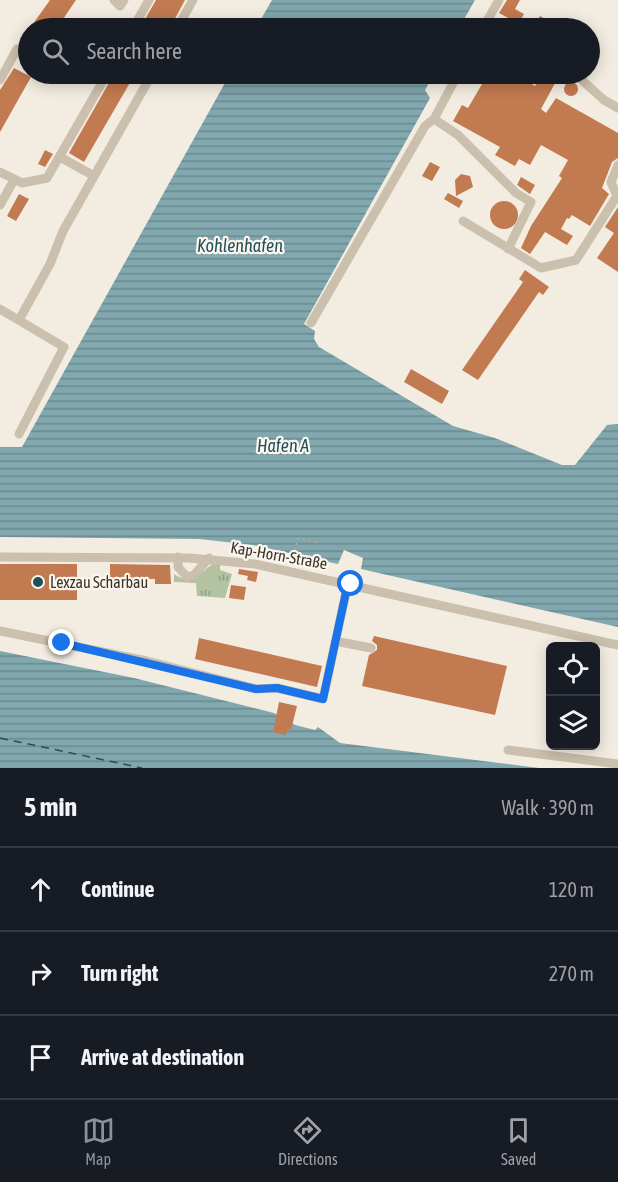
<!DOCTYPE html>
<meta charset="utf-8">
<style>
:root{--surface:#171b24;--page:#20242c;--text:#f1f3f6;--muted:#9ea1a6;--line:#363941;--accent:#8c9099}
body{margin:0;font-family:"Asap Condensed",sans-serif;background:var(--page);color:var(--text)}
.controls{position:absolute;right:18px;bottom:18px;display:grid;overflow:hidden;border-radius:9px;box-shadow:0 3px 15px #0003}
.controls button{width:54px;height:54px;display:grid;place-items:center;padding:0;border:0;border-bottom:2px solid var(--line);background:var(--surface);color:var(--text);font:30px sans-serif}
.stop{position:absolute;width:18px;height:18px;margin:-14px;border:4px solid #1a73e8;border-radius:50%;background:#fff}
.stop.end{background:#1a73e8;border-color:#fff;box-shadow:0 2px 6px #0008}
.list{margin:0;padding:0;list-style:none}
h2{display:flex;justify-content:space-between;align-items:center;height:78px;margin:0;padding:0 24px;font-size:26px}
h2 small{font-size:20px;font-weight:400;color:var(--muted)}
.list li{display:grid;grid-template-columns:39px 1fr auto;gap:18px;align-items:center;box-sizing:border-box;height:84px;padding:0 24px;border-top:2px solid var(--line)}
.list b{display:block;font-size:22px;white-space:nowrap}
.list em{font-size:20px;font-style:normal;color:var(--muted)}
.icon{flex:none;width:33px;height:33px;fill:none;stroke:currentColor;stroke-width:2;stroke-linecap:round;stroke-linejoin:round}
.map{position:relative;flex:none;width:618px;height:768px;overflow:hidden}
.search{position:absolute;background:var(--surface);box-shadow:0 3px 15px #0003;left:18px;right:18px;top:18px;height:66px;display:flex;align-items:center;gap:15px;box-sizing:border-box;padding:0 21px;border-radius:33px;color:var(--muted);font-size:22px}
.sheet{height:330px;background:var(--surface)}
nav{display:flex;justify-content:space-around;align-items:center;box-sizing:border-box;height:84px;border-top:2px solid var(--line);background:var(--surface);font-size:16px;color:var(--muted)}
nav a{display:grid;justify-items:center;gap:3px}
nav .on{color:var(--accent)}
.map>svg:first-child{display:block}
</style>
<div class="map">
<svg width="618" height="768" viewBox="0 0 618 768">
<defs>
<pattern id="grass-tufts" width="24" height="20" patternUnits="userSpaceOnUse" patternTransform="scale(1.5)"><rect width="24" height="20" fill="#b3c2a1"/><path d="M3 7l-1-3M5 7V3M7 7l1-3M15 17l-1-3M17 17v-4M19 17l1-3" fill="none" stroke="#939e83"/></pattern>
<pattern id="water-rules" width="6" height="5" patternUnits="userSpaceOnUse" patternTransform="scale(1.5)"><rect width="6" height="5" fill="#81a7af"/><path d="M0 2.5h6" fill="none" stroke="#6b898f"/></pattern>
</defs>
<rect width="100%" height="100%" fill="#f3ede1"/>
<path fill="url(#grass-tufts)" d="M214,563H220V570L232,574L225,598L197,596L196,583L174,582V574C193,587 199,573 214,563Z"/>
<path fill="url(#water-rules)" d="M272,0H475L459,28H256Z
M230,74H434L425,90L430,98L304,324L315,331L314,339L319,347L453,426L495,438L562,465H575L607,425L618,424V627L361,569L363,558L344,550L338,564L253,545L199,539L0,537V447H22Z
M0,651L134,678L274,713L295,725L315,730L318,727L340,743L539,768H0Z"/>
<g fill="none" stroke-linecap="round" stroke-linejoin="round">
<path stroke="#214f5a" stroke-width="1.5" stroke-dasharray="8 6" stroke-linecap="butt" d="M0,738L142,768"/>
</g>
<path fill="#c27a50" d="M50,0H76L57,28H30Z
M156,0H185L170,28H140Z
M507,0H520L515,9L524,14L516,28H504L510,19L499,13Z
M540,16L549,21L545,28H532Z
M14,68L31,77L0,132V90Z
M114,74H135L84,162L69,153Z
M488,74H526L523,79L535,86L542,74H560L541,109L546,113L556,98L618,133V158L612,162L602,188L609,194L590,226L572,215L569,219L567,218L561,229L573,236L567,245L545,232L530,254L521,248L531,226L562,178L559,176L568,160L541,145L530,165L519,159L515,166L495,155L500,147L453,121L462,105L468,108Z
M564 89a7 7 0 1 1 14 0a7 7 0 1 1-14 0Z
M45,150L53,154L45,167L38,164Z
M430,162L440,167L432,181L422,176Z
M461,174L470,176L473,187L456,196L455,180Z
M521,177L535,185L530,194L517,185Z
M448,193L463,201L459,208L444,199Z
M19,194L29,199L16,221L7,216Z
M490 215a14 14 0 1 1 28 0a14 14 0 1 1-28 0Z
M618,207V272L597,258L614,233L605,227Z
M525,270L549,287L543,295L539,292L478,380L462,370L523,282L519,279Z
M411,369L449,391L442,404L404,382Z
M0,564H77V600H0Z
M110,564L170,565L171,584H155V579H125V584H120V579H110Z
M239,569L258,572L256,582L247,580L248,576L238,574Z
M231,585L246,587L244,600L229,598Z
M374,636L507,666L495,715L362,686L369,655L377,650V645L372,641Z
M199,638L322,666L317,687L195,659Z
M279,702L297,706L291,730L287,729L286,735L273,732Z"/>
<g fill="none" stroke-linecap="round" stroke-linejoin="round">
<path stroke="#b7a997" stroke-width="1.5" stroke-dasharray="3 3" stroke-linecap="butt" d="M292,563L298,538L319,543"/>
<path stroke="#cbbfad" stroke-width="9" d="M114,0L120,6L124,0
M133,28L149,0
M177,28L193,0
M483,28L499,0
M575,74L604,100L618,108
M0,80L17,49
M434,119L458,135L516,193L531,202L508,249
M60,157L94,176
M0,172L22,183L47,178L107,74
M0,205L14,180
M463,221L541,268L576,260L617,196L611,182L618,165
M0,309L64,347L19,434
M19,320L50,264L63,231L152,74
M311,323L425,126L434,119L458,74
M0,557L189,558L255,564L618,645
M178,557V567L187,577L194,575L209,558
M0,631L147,661L256,689L277,688L323,699L348,583
M335,641L371,648
M508,750L618,764"/>
</g>
<g fill="none" stroke-linecap="round" stroke-linejoin="round">
<path stroke="#1a73e8" stroke-width="8" d="M62,643L256,689L277,688L323,699L348,583L351,584"/>
</g>
<circle fill="#214f5a" stroke="#faf6ee" stroke-width="2" cx="38" cy="582" r="6"/>
<g text-anchor="middle" stroke-width="4.5" stroke-linejoin="round" paint-order="stroke">
<g font-size="16" fill="#3a322b" stroke="#faf6ee">
<text transform="translate(279 555) rotate(10)" y="6">Kap-Horn-Straße</text>
</g>
<g font-size="16" fill="#3a322b" stroke="#faf6ee" text-anchor="start">
<text x="50" y="588">Lexzau Scharbau</text>
</g>
<g font-size="18" font-style="italic" fill="#214f5a" stroke="#faf6ee">
<text x="240" y="252">Kohlenhafen</text>
<text x="283" y="452">Hafen A</text>
</g>
</g>
</svg>
<div class="controls">
<button><svg class="icon" aria-label="locate" viewBox="0 0 24 24"><circle cx="12" cy="12" r="6"/><path d="M12 2v4M12 18v4M2 12h4M18 12h4"/></svg></button>
<button><svg class="icon" aria-label="layers" viewBox="0 0 24 24"><path d="M12 4l9 5-9 5-9-5zM3 14l9 5 9-5"/></svg></button>
</div>
<div class="stop" style="left:351px;top:584px"></div>
<div class="stop end" style="left:62px;top:643px"></div>
<div class="search"><svg class="icon" aria-label="search" viewBox="0 0 24 24"><circle cx="10" cy="10" r="6"/><path d="M15 15l6 6"/></svg>Search here</div>
</div>
<section class="sheet">
<h2>5 min<small>Walk · 390 m</small></h2>
<ul class="list">
<li><svg class="icon" aria-label="ahead" viewBox="0 0 24 24"><path d="M12 20V5M6 11l6-6 6 6"/></svg><div><b>Continue</b></div><em>120 m</em></li>
<li><svg class="icon" aria-label="right" viewBox="0 0 24 24"><path d="M7 20v-9h11M14 6l5 5-5 5"/></svg><div><b>Turn right</b></div><em>270 m</em></li>
<li><svg class="icon" aria-label="arrive" viewBox="0 0 24 24"><path d="M6 21V4h12l-3 4 3 4H6"/></svg><div><b>Arrive at destination</b></div></li>
</ul>
</section>
<nav>
<a class="on"><svg class="icon" aria-label="map" viewBox="0 0 24 24"><path d="M3 6l6-2 6 2 6-2v14l-6 2-6-2-6 2zM9 4v14M15 6v14"/></svg>Map</a>
<a><svg class="icon" aria-label="directions" viewBox="0 0 24 24"><path d="M12 3l9 9-9 9-9-9zM9 14v-3h6M13 9l2 2-2 2"/></svg>Directions</a>
<a><svg class="icon" aria-label="saved" viewBox="0 0 24 24"><path d="M7 4h10v16l-5-4-5 4z"/></svg>Saved</a>
</nav>
